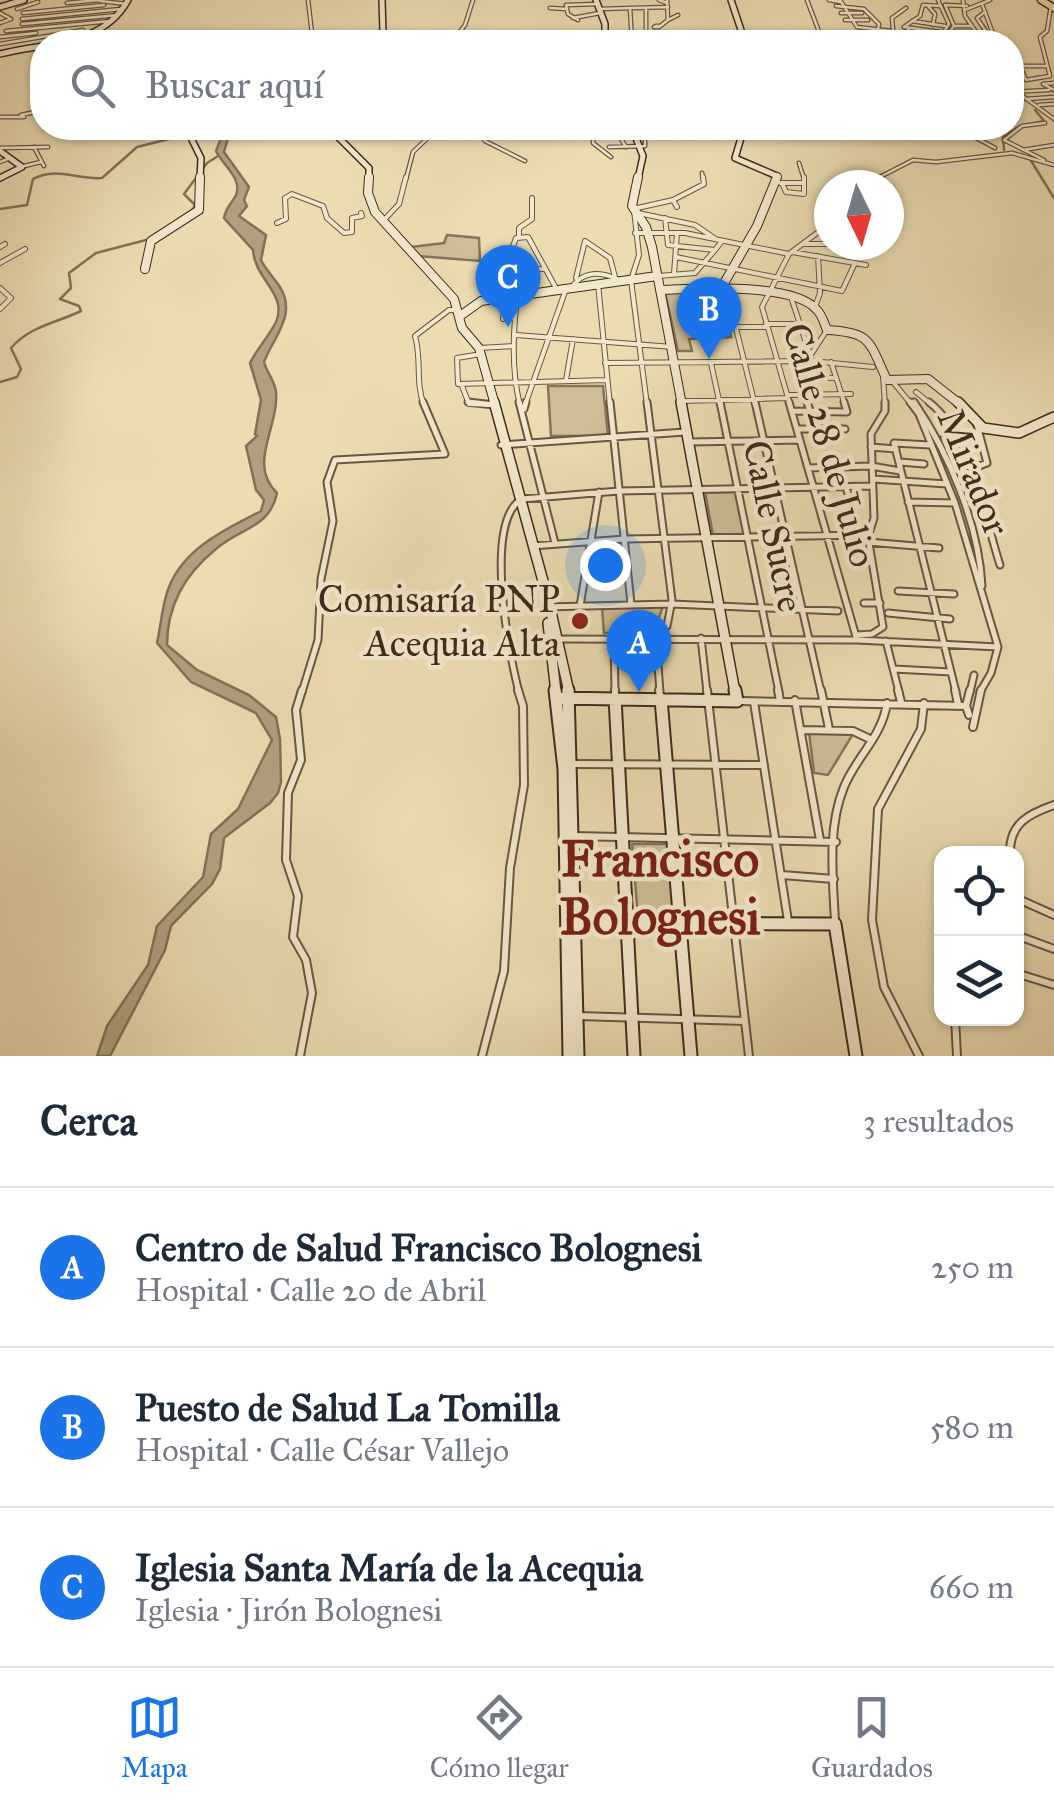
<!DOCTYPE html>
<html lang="es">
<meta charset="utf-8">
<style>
:root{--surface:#fff;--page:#f2f2f3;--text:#1f2937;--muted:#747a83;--line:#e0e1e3;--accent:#1a73e8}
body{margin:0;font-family:"IM FELL Great Primer",serif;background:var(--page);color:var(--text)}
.controls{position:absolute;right:30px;bottom:30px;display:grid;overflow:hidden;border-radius:20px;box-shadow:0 2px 8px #0004}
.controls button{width:90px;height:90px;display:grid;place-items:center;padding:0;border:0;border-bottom:2px solid var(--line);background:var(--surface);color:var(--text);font:50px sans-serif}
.compass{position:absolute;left:814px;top:170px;width:90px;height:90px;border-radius:50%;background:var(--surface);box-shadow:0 2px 8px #0004;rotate:175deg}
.you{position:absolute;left:605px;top:565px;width:35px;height:35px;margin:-25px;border:8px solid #fff;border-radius:50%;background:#1a73e8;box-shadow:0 0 0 15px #1a73e833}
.badge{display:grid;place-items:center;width:65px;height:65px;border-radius:50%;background:var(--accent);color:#fff;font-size:32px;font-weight:700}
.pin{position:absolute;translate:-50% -82px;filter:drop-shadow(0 2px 5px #0008)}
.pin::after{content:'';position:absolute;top:52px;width:35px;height:30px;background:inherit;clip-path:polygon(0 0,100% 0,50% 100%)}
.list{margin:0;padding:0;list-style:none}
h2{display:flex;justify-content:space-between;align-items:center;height:130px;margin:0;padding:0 40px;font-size:42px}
h2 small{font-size:32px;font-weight:400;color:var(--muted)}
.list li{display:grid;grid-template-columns:65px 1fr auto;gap:30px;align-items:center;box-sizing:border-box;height:160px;padding:0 40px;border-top:2px solid var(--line)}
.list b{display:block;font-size:38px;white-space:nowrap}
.list p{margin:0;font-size:32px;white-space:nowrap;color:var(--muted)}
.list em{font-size:32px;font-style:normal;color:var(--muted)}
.icon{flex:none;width:55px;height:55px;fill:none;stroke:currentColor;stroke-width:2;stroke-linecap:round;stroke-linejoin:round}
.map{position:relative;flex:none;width:1054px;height:1056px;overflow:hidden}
.search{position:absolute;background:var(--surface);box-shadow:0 2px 8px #0004;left:30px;right:30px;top:30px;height:110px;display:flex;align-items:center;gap:25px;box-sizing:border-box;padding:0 35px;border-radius:40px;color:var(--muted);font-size:38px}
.sheet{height:610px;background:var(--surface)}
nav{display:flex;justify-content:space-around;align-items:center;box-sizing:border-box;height:140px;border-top:2px solid var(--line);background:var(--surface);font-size:28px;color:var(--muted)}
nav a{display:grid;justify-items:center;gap:5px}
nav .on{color:var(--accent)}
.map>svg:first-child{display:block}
</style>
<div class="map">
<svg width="1054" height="1056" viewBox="0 0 1054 1056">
<rect width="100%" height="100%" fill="#ebdcb2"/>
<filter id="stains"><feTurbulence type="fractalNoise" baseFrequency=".002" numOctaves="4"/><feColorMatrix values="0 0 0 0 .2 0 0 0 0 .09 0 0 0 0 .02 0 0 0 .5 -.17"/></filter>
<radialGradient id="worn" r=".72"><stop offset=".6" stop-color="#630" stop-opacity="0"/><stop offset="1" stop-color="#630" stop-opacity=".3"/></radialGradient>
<path fill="#cdbe98" stroke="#85745a" stroke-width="2.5" d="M447,235L479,238L480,261L418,256L411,247L444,243Z
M722,290L731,337L689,339L692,351H678L665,292Z
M548,386H603L608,436H551Z
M705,492H736L746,534L713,535Z
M602,608L661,607L662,609L653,633H604Z
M809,732L853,734L828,775L814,773Z
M632,844H668L674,917H638Z"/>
<path fill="#b0a07f" stroke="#827157" stroke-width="2.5" d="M225,128H231L224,152L249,187L244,200L247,206L239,216L266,235L261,260C266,270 274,278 280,287C297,315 274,336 264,362C267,373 275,381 276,392C279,428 247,464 277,493C270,528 240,528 216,549C185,574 167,605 167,645L197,670L249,695L276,717L280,739L281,782L278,793L270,803L224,838L220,869L212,884L171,926L165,950L110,1056H97L107,1026L148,965L157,926L203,877L211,834L238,809L272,740L256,713L191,682L157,643C161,626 162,604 169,587C184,548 226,529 261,511L264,500L256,490L246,446L257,436L255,434L261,400L250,363C257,349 269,336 276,322C288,294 255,280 253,250L224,218C226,207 231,205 236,195C243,179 222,164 216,151Z"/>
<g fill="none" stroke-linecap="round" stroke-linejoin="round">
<path stroke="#827157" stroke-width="2.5" d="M144,42H176
M941,42L952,23
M970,136L985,144
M1004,150L1003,137L1018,127L1044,121L1035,110
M1030,159L1054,198
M0,209L27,205L33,179C57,166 77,180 102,178L137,147L169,139L224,136
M191,212L195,205L184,194L207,163L218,156
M0,382L17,377L21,369L11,348C30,326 56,323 81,311L79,306L60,299L71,288L69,273L96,253L146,240"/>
<defs>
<path id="street-far3" d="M308,0L313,42
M659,0L667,3
M807,0L823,42
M829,0L841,2
M840,0L857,27L892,31
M963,0L965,16L983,42
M100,1L127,4
M67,3L99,0
M982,4L996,42
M945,5L967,6
M836,6L864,9L879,24L878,29
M928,6L935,14L933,25
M550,8L567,9
M630,8L632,42
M646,8V31L657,42
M17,9L38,2
M599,9L668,7
M965,10L990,0
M985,12L977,18L993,42
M0,13L11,19L0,23
M23,13L104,5
M841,13H862
M573,18L600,13
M22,19L121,9
M578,20L568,14L566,5L597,4
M668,20L678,15
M845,20H868
M912,21L945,26
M22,24L118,15
M656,26H659V27H654Z
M954,26H972
M659,27L668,20L667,0
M904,27L920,16L923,5L940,6
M904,27L941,32
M6,31L111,21
M949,32H976
M945,35L982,41
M0,37L36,33
M820,38L865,42
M77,39L103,42
M894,41L892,18L906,8
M452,42L465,25L473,0
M568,42L556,33L605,37
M904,42L909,28
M937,42L949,24L938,0
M942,42L954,26L945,5
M0,44L83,30
M1047,66H1020L1026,80L1050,76L1040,37L1047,31L1051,6
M1054,83L1043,84L1054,90
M1012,92L1049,90
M1017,92L1054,119
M1026,99L1054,97
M1039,105L1054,104
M21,115L40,111
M0,117H24
M477,128L485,141L525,161
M594,128L593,143L611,157
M661,128L669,135L682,133L683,128
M701,128L723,132L733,128
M958,128L995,148
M615,129L626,147
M642,131L661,128
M596,133L613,132L614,128
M191,137L234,128
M34,147L44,166
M609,147L645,146V136L638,128
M0,148L48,147
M1023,150L1054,145
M1044,160L1004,140L1022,126L1045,123
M0,162L10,158
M799,163L804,179
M20,167L41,162
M702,173L703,179
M406,179L413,152L438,128
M876,179L913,160L936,162L1012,153L1054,165"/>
<path id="street-far2" d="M780,183H802
M782,183L786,192L804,194V177
M864,185L881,177
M677,207L673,200L704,184L703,177
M633,209L673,200
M634,210L639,255L631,280L647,405
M638,213L695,225L714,238
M665,218L668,245L715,250L722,241
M384,220L399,204L406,177
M277,223L286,219L285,198L292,194L323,206L327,218L344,233L352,232V218L362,216L361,213
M635,233H685L789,254
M519,236V228L532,219V198
M803,244H829
M0,247L5,244
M792,252L866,265
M676,257L842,291L855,263
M0,263L25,249
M674,274L677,233
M658,276L695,273L715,250
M576,278L585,241L610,258L615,277
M519,284V270L543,269
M598,284L610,405
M0,288L11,298L0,309
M571,288C583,271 599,271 617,279
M726,288L755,405
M505,299L503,319L514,318
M792,300L812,361
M485,301L501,280
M815,307L820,293L818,256
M766,324H798
M736,327H767
M516,335L673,347
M479,348L514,346
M481,354L457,358L458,384L607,380
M810,356L827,330
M795,362L808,405
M831,362L845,405
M605,363L812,361L873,367
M711,363L720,405
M883,376L885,405
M800,377L835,378
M566,380L573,339
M893,382L912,405
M462,386L469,404L493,405
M916,392L932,405
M787,395L851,394
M682,401L788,398
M424,405C415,383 422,360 415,336L449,310H457
M520,405C510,366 513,324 519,284L501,280L516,238L528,237L557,290
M525,405L566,289
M790,405L762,307L789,254L829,224"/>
<path id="street-far1" d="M468,402L494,405
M519,402L555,543
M610,402L631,604
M647,402L672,600L667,626L656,639L660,692
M720,402L779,692
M755,402L821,692
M789,402L857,640
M807,402L810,411
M910,402L919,414L955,503L998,647L991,673L980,692
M914,402C949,453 979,525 982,586
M929,402C973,437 983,513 1000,565
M524,409L526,402
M792,411L847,412L844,402
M798,429H845
M944,438L978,435
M689,442L800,440
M501,445L685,432
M930,445L894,443L956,692
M871,447L896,449
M900,462L924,464
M808,468L871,466L900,471
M971,469L987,463L977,425
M873,479L947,484
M846,487L860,535
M908,502L955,503
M868,542L939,548
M532,546L625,539L869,535
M898,591L954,594
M864,603H880
M580,606L599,492
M545,607L672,604L838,611
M888,613L950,619
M857,635L872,634L883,627L868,537L874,518L871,434L885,411V402
M614,637L615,692
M701,638L707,692
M559,639L857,640L998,647
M886,641L899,692
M894,669L951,672
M302,692L318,640L321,579L333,521L327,482L335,460L445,454L423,402
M519,692C509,655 483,521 522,499L619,491L873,486
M970,692L974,675"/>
<path id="street" d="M615,690V695
M659,690L660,697
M707,690L749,1056
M778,690L780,701
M821,690L829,729
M898,690L901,702
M955,690L958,704
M795,700L820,840
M739,701L966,706
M754,702L788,921
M969,715L966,706L970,690
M973,727L981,690
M802,730L853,731L872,740
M572,764L764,765
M574,836L836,842
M1010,854C1009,824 1028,814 1054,805
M782,875L834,879
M1016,898L1054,915
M835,922C833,879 827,828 844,787C856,757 882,737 887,703
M1016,935L1054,949
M1016,973L1054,985
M578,1016L745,1021
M955,1018L957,1056
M300,1056L312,993L306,960L293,937L298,896L286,860L288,793L301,760L296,710L302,690
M482,1056L504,971L510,868L524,785L523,706L518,690
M919,1056L884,987L872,920L878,809L921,729L924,703"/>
<path id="secondary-far3" d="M382,0L383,33
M596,0L605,24V42
M731,0L745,42
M0,7L24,0
M343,42L383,33
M0,54C46,42 102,47 128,0
M329,128L369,168V179
M632,128L643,156L638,179
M744,128L735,158L777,176L776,179
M192,140L201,158L200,179
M0,151L22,167L0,178"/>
<path id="secondary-far2" d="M369,177L368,193L375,212L454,299L462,328L479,348L495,405
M638,177L632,206L646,227L652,247L682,405
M145,269L151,241L199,210L200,177
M726,288L723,285L757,226L777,177
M660,290C695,289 791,282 816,309C822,314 824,323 827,330C872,332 869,342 887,380L928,379L961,405
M460,316L481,301L657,276"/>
<path id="secondary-far1" d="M494,402L549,603L569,692
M681,402L735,692
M958,402L983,428L1019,433L1054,417
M548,623L556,692"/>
<path id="secondary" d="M555,690L564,769L569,1056
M568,690L578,1056
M558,698L737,701L735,690
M615,698L634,1056
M661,699L691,1056
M570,923L835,924L856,1056"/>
<path id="primary" d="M1041,0L1054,8"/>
</defs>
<use href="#street-far3" stroke="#685742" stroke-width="5"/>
<use href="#street-far2" stroke="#685742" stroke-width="6"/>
<use href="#street-far1" stroke="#685742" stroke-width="9"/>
<use href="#street" stroke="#685742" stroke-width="10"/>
<use href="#secondary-far3" stroke="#3d2b1c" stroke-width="8"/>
<use href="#secondary-far2" stroke="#3d2b1c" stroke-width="10"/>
<use href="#secondary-far1" stroke="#3d2b1c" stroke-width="12"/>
<use href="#secondary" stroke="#3d2b1c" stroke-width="15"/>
<use href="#primary" stroke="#3d2b1c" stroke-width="9"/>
<use href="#street-far3" stroke="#f2e8cd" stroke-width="2.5"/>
<use href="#street-far2" stroke="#f2e8cd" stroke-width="4"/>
<use href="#street-far1" stroke="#f2e8cd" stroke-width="5"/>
<use href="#street" stroke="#f2e8cd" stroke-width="6"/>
<use href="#secondary-far3" stroke="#f2e8cd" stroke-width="5"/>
<use href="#secondary-far2" stroke="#f2e8cd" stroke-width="8"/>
<use href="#secondary-far1" stroke="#f2e8cd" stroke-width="9"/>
<use href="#secondary" stroke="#f2e8cd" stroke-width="11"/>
<use href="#primary" stroke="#ebdcb2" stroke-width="6"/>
</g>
<circle fill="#8f2418" stroke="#f2e8cd" stroke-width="4" cx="580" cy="621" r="10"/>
<g text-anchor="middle" stroke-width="9" stroke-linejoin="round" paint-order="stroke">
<g font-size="38" fill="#3d2b1c" stroke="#f2e8cd">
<text transform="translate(830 445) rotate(74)" y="13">Calle 28 de Julio</text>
<text transform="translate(974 472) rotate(68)" y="13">Mirador</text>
<text transform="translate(774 526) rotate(78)" y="13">Calle Sucre</text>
</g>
<g font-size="38" fill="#3d2b1c" stroke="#f2e8cd" text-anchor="end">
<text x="560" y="612">Comisaría PNP<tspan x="560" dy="44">Acequia Alta</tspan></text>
</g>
<g font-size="50" font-weight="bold" fill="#7a1f14" stroke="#f2e8cd">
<text x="660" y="876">Francisco<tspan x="660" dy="58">Bolognesi</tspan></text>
</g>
</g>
<rect width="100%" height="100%" filter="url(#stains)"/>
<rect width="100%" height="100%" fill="url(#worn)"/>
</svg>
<div class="controls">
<button><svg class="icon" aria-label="locate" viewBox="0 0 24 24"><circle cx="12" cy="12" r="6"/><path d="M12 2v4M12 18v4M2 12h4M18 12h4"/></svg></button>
<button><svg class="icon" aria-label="layers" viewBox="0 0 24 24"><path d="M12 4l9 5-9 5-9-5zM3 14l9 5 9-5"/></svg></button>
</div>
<svg class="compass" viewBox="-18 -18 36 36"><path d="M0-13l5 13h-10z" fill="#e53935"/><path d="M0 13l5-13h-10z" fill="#747a83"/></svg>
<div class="you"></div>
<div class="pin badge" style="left:639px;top:692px">A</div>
<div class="pin badge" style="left:709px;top:359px">B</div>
<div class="pin badge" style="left:508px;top:327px">C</div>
<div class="search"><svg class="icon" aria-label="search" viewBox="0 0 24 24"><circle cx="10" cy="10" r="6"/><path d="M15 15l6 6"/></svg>Buscar aquí</div>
</div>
<section class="sheet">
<h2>Cerca<small>3 resultados</small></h2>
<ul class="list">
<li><span class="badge">A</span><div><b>Centro de Salud Francisco Bolognesi</b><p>Hospital · Calle 20 de Abril</p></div><em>250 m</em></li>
<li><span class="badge">B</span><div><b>Puesto de Salud La Tomilla</b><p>Hospital · Calle César Vallejo</p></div><em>580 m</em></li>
<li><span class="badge">C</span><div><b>Iglesia Santa María de la Acequia</b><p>Iglesia · Jirón Bolognesi</p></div><em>660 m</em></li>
</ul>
</section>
<nav>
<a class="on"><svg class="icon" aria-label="map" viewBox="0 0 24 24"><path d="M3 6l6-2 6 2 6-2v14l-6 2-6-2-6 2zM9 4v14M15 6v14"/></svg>Mapa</a>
<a><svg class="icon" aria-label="directions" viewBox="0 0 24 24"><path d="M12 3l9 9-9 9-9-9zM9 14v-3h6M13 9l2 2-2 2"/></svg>Cómo llegar</a>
<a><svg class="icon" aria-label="saved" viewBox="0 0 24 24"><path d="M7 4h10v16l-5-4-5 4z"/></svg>Guardados</a>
</nav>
